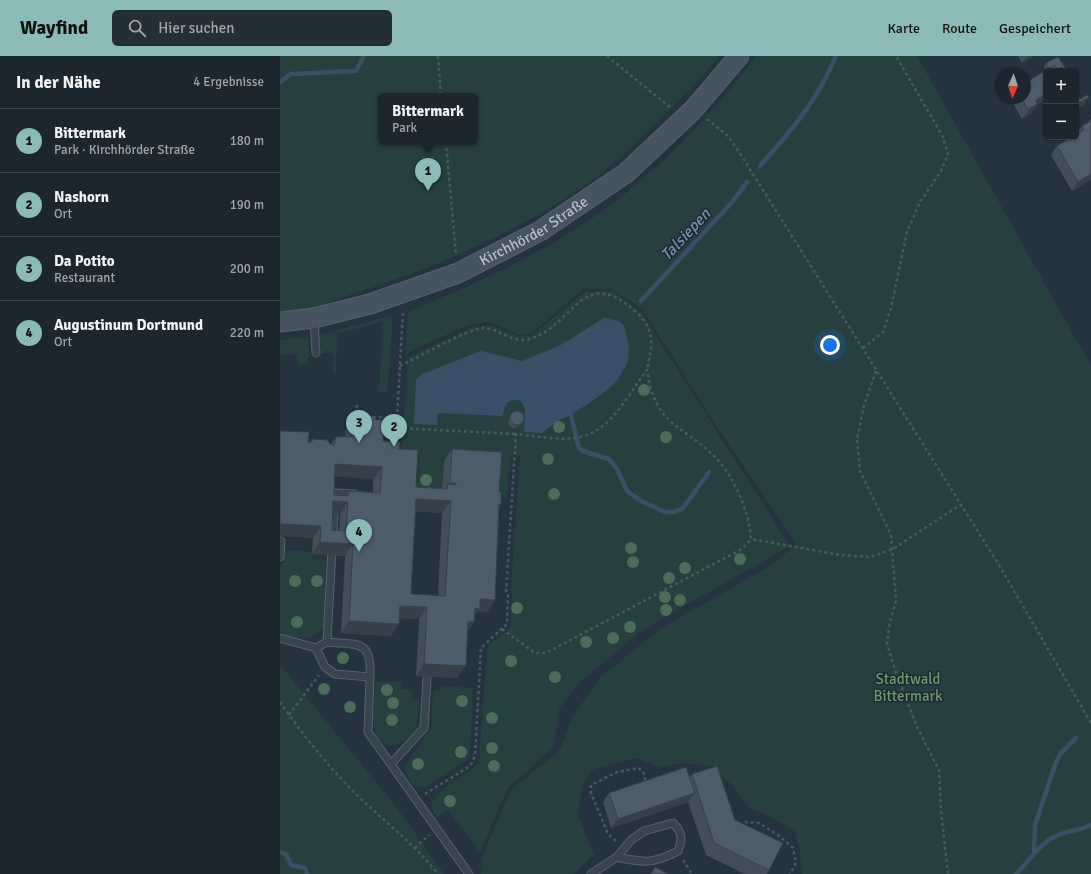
<!DOCTYPE html>
<html lang="de">
<meta charset="utf-8">
<style>
:root{--surface:#1b262f;--page:#242e37;--text:#f1f3f6;--muted:#a0a5aa;--line:#39434b;--accent:#8bbbb9}
body{margin:0;font-family:Signika,sans-serif;background:var(--page);color:var(--text)}
.controls{position:absolute;right:12px;top:12px;display:grid;overflow:hidden;border-radius:6px;box-shadow:0 1px 3px #0004}
.controls button{width:36px;height:36px;display:grid;place-items:center;padding:0;border:0;border-bottom:1px solid var(--line);background:var(--surface);color:var(--text);font:20px sans-serif}
.compass{position:absolute;left:715px;top:12px;width:36px;height:36px;border-radius:50%;background:var(--surface);box-shadow:0 1px 3px #0004;rotate:183deg}
.you{position:absolute;left:550px;top:289px;width:14px;height:14px;margin:-10px;border:3px solid #fff;border-radius:50%;background:#1a73e8;box-shadow:0 0 0 6px #1a73e833}
.badge{display:grid;place-items:center;width:26px;height:26px;border-radius:50%;background:var(--accent);color:#111;font-size:13px;font-weight:700}
.pin{position:absolute;translate:-50% -33px;filter:drop-shadow(0 1px 2px #0008)}
.pin::after{content:'';position:absolute;top:21px;width:14px;height:12px;background:inherit;clip-path:polygon(0 0,100% 0,50% 100%)}
.popup{position:absolute;left:98px;top:37px;width:100px;height:52px;box-sizing:border-box;display:grid;place-content:center;border-radius:6px;background:var(--surface);filter:drop-shadow(0 1px 3px #0005);font-size:13px;white-space:nowrap;color:var(--muted)}
.popup b{font-size:15px;color:var(--text)}
.popup::after{content:'';position:absolute;left:50%;top:100%;margin-left:-8px;border:8px solid transparent;border-top-color:var(--surface)}
.list{margin:0;padding:0;list-style:none}
h2{display:flex;justify-content:space-between;align-items:center;height:52px;margin:0;padding:0 16px;font-size:17px}
h2 small{font-size:13px;font-weight:400;color:var(--muted)}
.list li{display:grid;grid-template-columns:26px 1fr auto;gap:12px;align-items:center;box-sizing:border-box;height:64px;padding:0 16px;border-top:1px solid var(--line)}
.list b{display:block;font-size:15px;white-space:nowrap}
.list p{margin:0;font-size:13px;white-space:nowrap;color:var(--muted)}
.list em{font-size:13px;font-style:normal;color:var(--muted)}
.icon{flex:none;width:22px;height:22px;fill:none;stroke:currentColor;stroke-width:2;stroke-linecap:round;stroke-linejoin:round}
.map{position:relative;flex:none;width:811px;height:818px;overflow:hidden}
header{display:flex;align-items:center;gap:24px;box-sizing:border-box;height:56px;padding:0 20px;background:var(--accent);color:#111}
header strong{font-size:19px}
nav{display:flex;gap:22px;margin-inline-start:auto;font-size:14px}
.search{width:280px;height:36px;background:var(--page);display:flex;align-items:center;gap:10px;box-sizing:border-box;padding:0 14px;border-radius:6px;color:var(--muted);font-size:15px}
main{display:flex}
aside{flex:1;background:var(--surface)}
.map>svg:first-child{display:block}
</style>
<header>
<strong>Wayfind</strong>
<div class="search"><svg class="icon" aria-label="search" viewBox="0 0 24 24"><circle cx="10" cy="10" r="6"/><path d="M15 15l6 6"/></svg>Hier suchen</div>
<nav><a>Karte</a><a>Route</a><a>Gespeichert</a></nav>
</header>
<main>
<aside>
<h2>In der Nähe<small>4 Ergebnisse</small></h2>
<ul class="list">
<li><span class="badge">1</span><div><b>Bittermark</b><p>Park · Kirchhörder Straße</p></div><em>180 m</em></li>
<li><span class="badge">2</span><div><b>Nashorn</b><p>Ort</p></div><em>190 m</em></li>
<li><span class="badge">3</span><div><b>Da Potito</b><p>Restaurant</p></div><em>200 m</em></li>
<li><span class="badge">4</span><div><b>Augustinum Dortmund</b><p>Ort</p></div><em>220 m</em></li>
</ul>
</aside>
<div class="map">
<svg width="811" height="818" viewBox="0 0 811 818">
<rect width="100%" height="100%" fill="#24333f"/>
<path fill="#264040" fill-rule="evenodd" d="M0,0H439C423,21 403,41 383,60C360,83 334,109 307,128C238,175 163,209 84,234C54,244 32,255 0,258ZM101,40H195V86H101Z
M476,0H637L811,310V818H522L520,794L515,775L485,758L470,753L452,729L432,710L403,707L381,711L355,702L312,714L302,730L298,760L314,799L294,818H201L202,801L231,734L280,694L292,661L321,621L380,573L492,509L516,488L437,371L363,254L331,233H303L251,278H237L210,266L191,268L130,295L125,302L128,256C180,234 232,211 280,183C356,138 424,70 476,0Z
M332,235L361,256L510,490L364,573L299,627L279,653L274,690L227,733L200,796L168,754L157,762C156,759 153,756 152,754C147,737 189,719 199,706L207,594L208,590L230,572L232,537L231,534L240,400L230,399L227,441L216,440L218,407L163,403L162,438L159,445L129,427H138L139,399L121,398L129,301L193,271L211,269L238,280L252,279L305,236Z
M113,259L107,337L99,336L103,265L57,278L56,318H53V297H41L40,279Z
M28,281C30,293 33,307 18,309L17,298L0,299V284Z
M6,494L32,496V503L47,504L44,571C34,585 14,584 0,576V513L4,506Z
M0,609L114,748L164,818H0Z
M96,625L121,626V633L132,634V643L139,644L137,672C132,677 127,684 121,687C118,690 113,689 109,689C86,685 95,642 96,625Z
M161,630L193,632L190,698L187,704L146,731H137L132,728L125,715V709L151,672L153,635H161Z"/>
<path fill="#385166" d="M324,262L339,265L344,269L349,293L348,305L343,315L335,327L321,339L291,359L281,363L262,377L244,376L245,353L241,345C228,341 224,349 223,360L158,357L157,369L134,368L136,324L142,318L201,295L242,305L279,290Z"/>
<g fill="none" stroke-linecap="round" stroke-linejoin="round">
<path stroke="#385166" stroke-width="4.5" d="M0,26L11,18L76,15L84,0
M480,110C511,75 538,44 556,0
M361,245L453,145L467,126
M291,359L299,392L303,395L329,403L337,413L347,435L361,445L385,456H394L403,452L429,416
M0,796L6,798L11,809L25,812L27,818
M754,796L755,769L775,709L780,698L796,682
M736,818C751,804 760,785 781,778C791,774 801,774 811,769"/>
<defs>
<path id="service" d="M34,262L36,297
M0,501L1,485
M0,582L36,592L45,611L55,618L90,621L88,676L189,818
M47,586C78,589 92,583 90,621
M36,592L47,586L55,437L75,438
M111,708L144,672L147,623
M311,818L337,801L351,784L364,775L393,767C402,776 403,783 398,795C373,808 364,807 337,801"/>
<g id="secondary">
<path id="s1" d="M0,266L34,262L90,248L178,217L260,175L346,117L413,54L459,0"/>
</g>
</defs>
<use href="#service" stroke="#56626d" stroke-width="9"/>
<use href="#secondary" stroke="#56626d" stroke-width="21"/>
<path stroke="#445c5c" stroke-width="2.5" stroke-dasharray="3 3" stroke-linecap="butt" d="M158,0L161,40
M327,0L391,52
M427,63L448,80L461,99L719,509L811,667
M166,86L176,199
M583,292L603,276L611,252L627,176L640,146L661,115L668,98L663,81L616,0
M120,310C136,302 188,273 203,272C219,272 232,288 249,283C293,272 302,206 356,256C376,274 372,290 367,314
M596,315L584,349L577,383L580,415L611,479L616,545L610,565L607,587L615,614L637,671L659,714L661,755L668,818
M77,349L76,360H88
M93,361L117,362L116,372L236,378
M117,362L123,255
M222,573L255,597H266L462,493L471,483
M0,646C20,675 43,704 68,730C97,760 132,785 158,818
M9,659L39,619
M145,738L187,712L192,707L195,699L201,592L227,568L228,540L226,536L236,378C283,383 311,393 342,349C351,338 358,325 367,314C376,371 399,366 434,400C453,418 470,457 471,483L560,499L591,501L613,493L680,449
M459,768L465,766L479,767L498,779L513,792L516,807L510,818
M336,785L328,778L311,737V729L337,716L358,712L363,715L366,727
M135,792L149,779
M403,804L412,818"/>
<use href="#service" stroke="#38444f" stroke-width="7"/>
<use href="#secondary" stroke="#465462" stroke-width="19"/>
</g>
<g fill="#4b6c5a">
<circle cx="364" cy="334" r="6"/>
<circle cx="279" cy="371" r="6"/>
<circle cx="386" cy="381" r="6"/>
<circle cx="268" cy="403" r="6"/>
<circle cx="146" cy="424" r="6"/>
<circle cx="274" cy="438" r="6"/>
<circle cx="351" cy="492" r="6"/>
<circle cx="460" cy="503" r="6"/>
<circle cx="353" cy="506" r="6"/>
<circle cx="405" cy="512" r="6"/>
<circle cx="389" cy="522" r="6"/>
<circle cx="15" cy="525" r="6"/>
<circle cx="37" cy="525" r="6"/>
<circle cx="385" cy="541" r="6"/>
<circle cx="400" cy="544" r="6"/>
<circle cx="237" cy="552" r="6"/>
<circle cx="386" cy="554" r="6"/>
<circle cx="17" cy="566" r="6"/>
<circle cx="350" cy="571" r="6"/>
<circle cx="333" cy="582" r="6"/>
<circle cx="306" cy="586" r="6"/>
<circle cx="63" cy="602" r="6"/>
<circle cx="231" cy="605" r="6"/>
<circle cx="275" cy="621" r="6"/>
<circle cx="44" cy="633" r="6"/>
<circle cx="107" cy="634" r="6"/>
<circle cx="182" cy="645" r="6"/>
<circle cx="113" cy="647" r="6"/>
<circle cx="70" cy="651" r="6"/>
<circle cx="212" cy="662" r="6"/>
<circle cx="112" cy="664" r="6"/>
<circle cx="212" cy="692" r="6"/>
<circle cx="181" cy="696" r="6"/>
<circle cx="138" cy="708" r="6"/>
<circle cx="214" cy="710" r="6"/>
<circle cx="170" cy="745" r="6"/>
</g>
<path fill="#424f5b" fill-rule="evenodd" d="M738,0H754L742,7Z
M766,7L786,13L766,15V44L757,49L751,57L742,63L730,42H745L766,14L764,11Z
M811,62V124L792,135L771,99L777,90L796,78L802,70L808,66Z
M232,357L239,371L234,373L229,370L228,365Z
M76,360L95,364L103,385L119,393L136,431L162,432L164,405L172,393L219,436L221,448L219,451L215,544L207,556L198,555L194,560V566L188,575L177,622L136,620L139,563L119,562L111,580L61,577L65,500L32,498L33,482L28,386H30L32,383L50,389L56,381L65,380V375ZM55,420L93,423V437L69,435L65,440L54,439ZM135,455L162,457L158,539L131,538ZM53,457L60,458L59,475L52,474Z
M412,718L455,764L489,814L487,818H465L426,799L408,746L331,772L323,746L329,737L409,721Z"/>
<path fill="#36404a" d="M747,0H754L742,7Z
M766,38V44L757,49L751,57L742,63L756,44Z
M809,41L803,50L796,54V49Z
M811,118V124L792,135L798,126Z
M241,368L239,371L234,373L236,370Z
M55,408L102,411L93,423L47,420Z
M170,427H176L168,439L167,430Z
M136,443L171,445L162,457L127,455Z
M53,445L68,446L60,458L45,457Z
M0,468L41,470L33,482L0,480Z
M40,486L73,488L65,500L32,498Z
M200,543L215,544L207,556L198,555L191,565L186,564Z
M120,550L147,551L139,563L112,562Z
M69,565L119,568L111,580L61,577Z
M188,566H194L185,578Z
M144,608L186,610L177,622L136,620Z
M415,737L408,746L331,772L338,763Z"/>
<path fill="#4d5c6a" stroke="#36404a" fill-rule="evenodd" d="M778,1L786,13L784,14L782,11L777,14L775,9L769,13L766,7Z
M775,9L777,14L782,11L784,15H766V38L756,44L757,48L748,53L741,42H745V27Z
M796,26L799,32L796,34Z
M796,36L800,43L808,39L809,41L796,49Z
M811,65V118L798,126L777,90L792,81H796V79L804,74L802,70Z
M230 362a7 7 0 1 1 14 0a7 7 0 1 1-14 0Z
M76,360H95V364H101L104,368L103,385L120,386L119,393L138,394L136,431L167,433L168,428L176,429V427H170L172,393L222,396L219,436H221V448H219L215,544L200,543V553L195,552L194,566H188L186,610L144,608L147,551L120,550L119,568L69,565L73,488L40,486L41,470L0,468V375L29,376L28,386H32V383L47,384L51,389H54L56,381L73,380V363ZM55,408L102,411L100,437L69,435L68,440L54,439ZM136,443L171,445L165,540L131,538ZM53,445L68,446L66,475L52,474Z
M437,710L455,764L503,787L489,814L434,787L412,718Z
M406,711L415,737L338,763L329,737Z
M375,811L388,818H371Z"/>
<g text-anchor="middle" stroke-width="3" stroke-linejoin="round" paint-order="stroke">
<g font-size="15" fill="#b4bfca" stroke="#1d2934">
<text dy="5" stroke="none"><textPath href="#s1" startOffset="272">Kirchhörder Straße</textPath></text>
</g>
<g font-size="15" fill="#6b9b70" stroke="#1d2934">
<text x="628" y="628">Stadtwald<tspan x="628" dy="17">Bittermark</tspan></text>
</g>
<g font-size="16" font-style="italic" fill="#7494ad" stroke="#1d2934">
<text transform="translate(405 178) rotate(-47)" y="6">Talsiepen</text>
</g>
</g>
</svg>
<div class="controls">
<button>+</button>
<button>−</button>
</div>
<svg class="compass" viewBox="-18 -18 36 36"><path d="M0-13l5 13h-10z" fill="#e53935"/><path d="M0 13l5-13h-10z" fill="#a0a5aa"/></svg>
<div class="you"></div>
<div class="pin badge" style="left:148px;top:135px">1</div>
<div class="popup"><b>Bittermark</b>Park</div>
<div class="pin badge" style="left:114px;top:391px">2</div>
<div class="pin badge" style="left:79px;top:387px">3</div>
<div class="pin badge" style="left:79px;top:496px">4</div>
</div>
</main>
